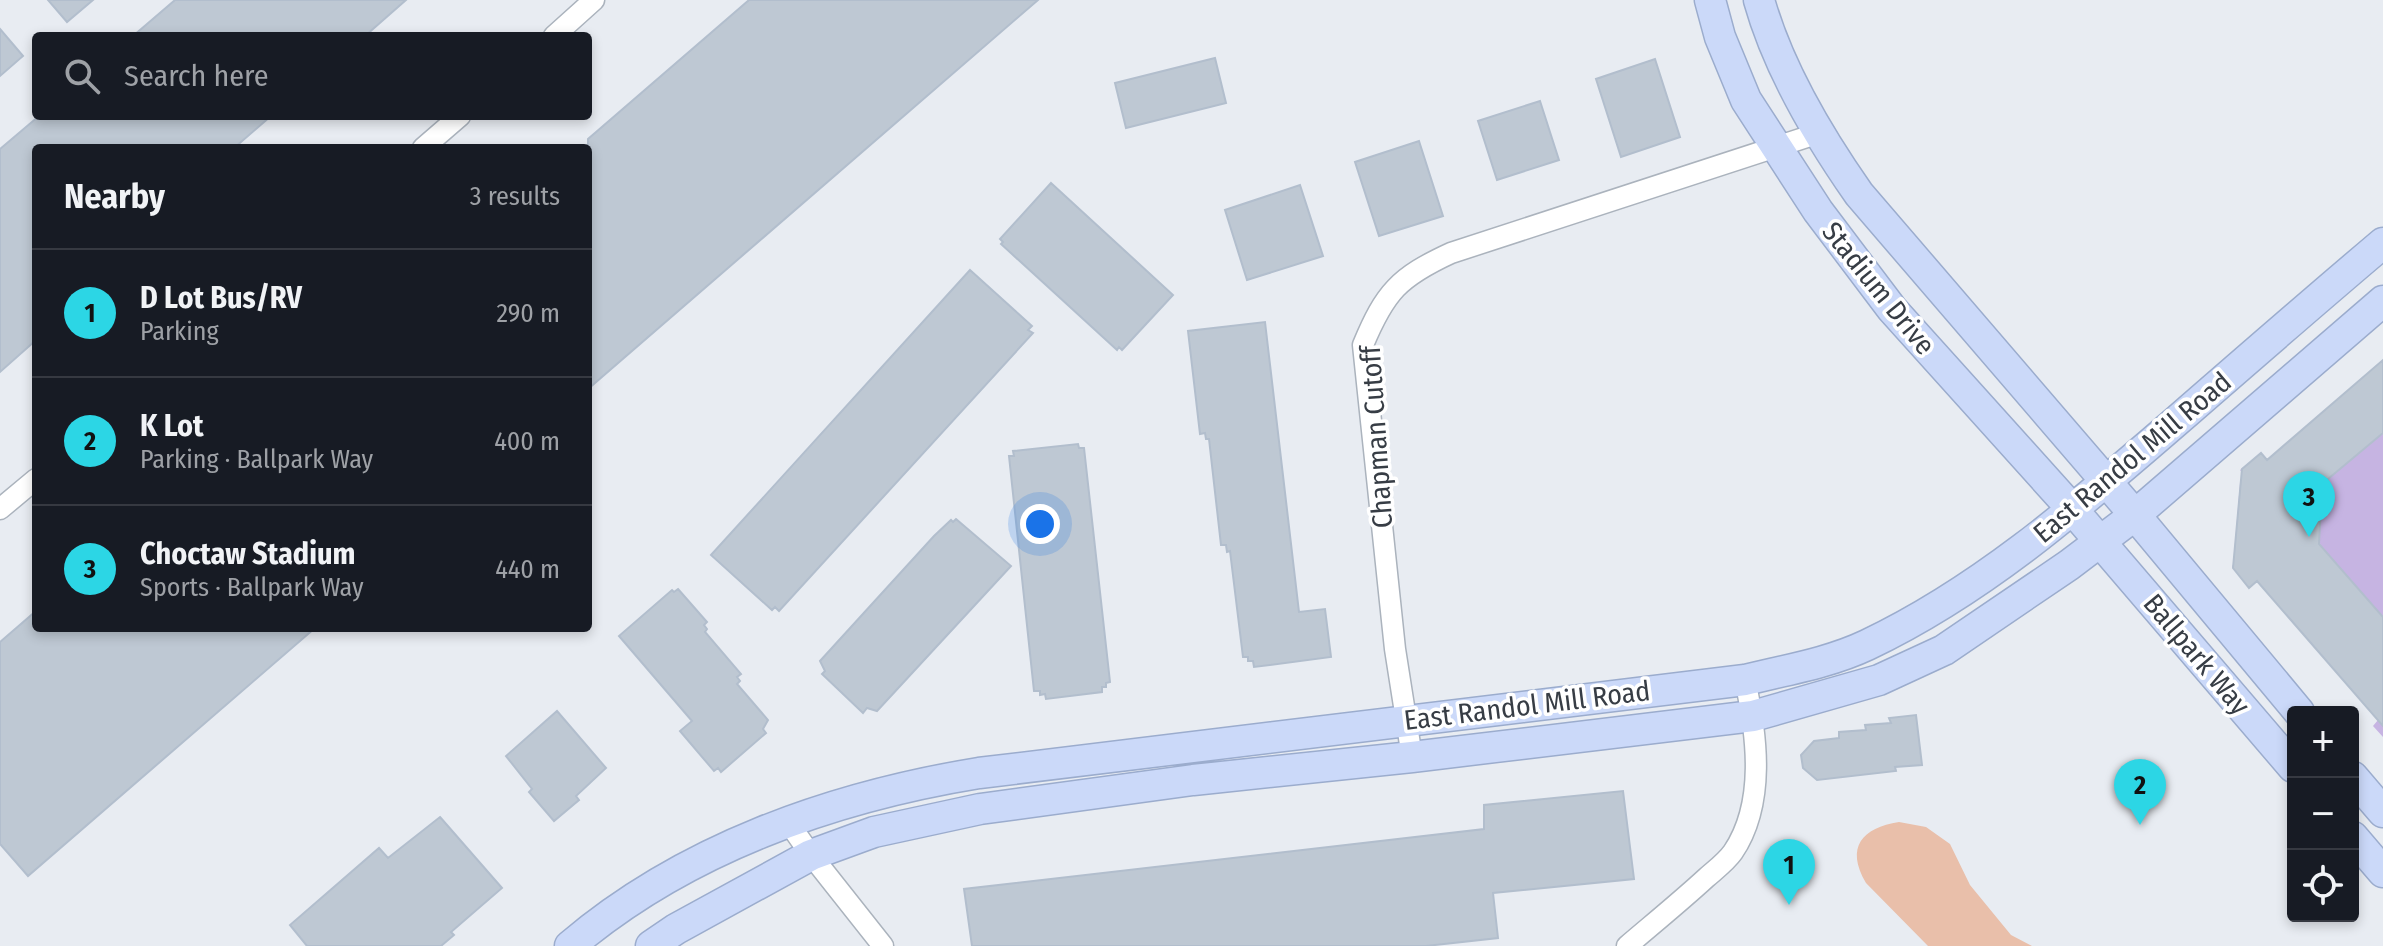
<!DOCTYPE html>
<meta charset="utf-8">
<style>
:root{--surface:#171b24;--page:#20242c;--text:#f1f3f6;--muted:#9ea1a6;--line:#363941;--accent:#2cd6e5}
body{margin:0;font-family:"Fira Sans Condensed",sans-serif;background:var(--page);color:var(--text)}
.controls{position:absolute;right:24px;bottom:24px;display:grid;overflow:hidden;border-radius:8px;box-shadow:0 4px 12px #0003}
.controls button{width:72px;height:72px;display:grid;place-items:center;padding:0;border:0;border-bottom:2px solid var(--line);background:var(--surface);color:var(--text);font:40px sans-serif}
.you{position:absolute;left:1040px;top:524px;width:28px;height:28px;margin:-20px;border:6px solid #fff;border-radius:50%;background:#1a73e8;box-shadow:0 0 0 12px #1a73e833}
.badge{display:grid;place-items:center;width:52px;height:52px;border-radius:50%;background:var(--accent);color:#111;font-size:26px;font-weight:700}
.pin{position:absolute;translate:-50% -66px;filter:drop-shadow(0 2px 4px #0008)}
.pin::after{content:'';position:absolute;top:42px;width:28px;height:24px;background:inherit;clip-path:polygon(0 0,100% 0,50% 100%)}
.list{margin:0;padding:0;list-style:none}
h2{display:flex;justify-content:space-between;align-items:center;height:104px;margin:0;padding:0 32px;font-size:34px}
h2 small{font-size:26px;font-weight:400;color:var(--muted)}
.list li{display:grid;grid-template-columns:52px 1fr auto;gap:24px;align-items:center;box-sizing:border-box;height:128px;padding:0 32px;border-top:2px solid var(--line)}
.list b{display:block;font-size:30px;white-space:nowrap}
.list p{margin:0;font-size:26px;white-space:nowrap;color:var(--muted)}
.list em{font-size:26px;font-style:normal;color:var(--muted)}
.icon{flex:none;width:44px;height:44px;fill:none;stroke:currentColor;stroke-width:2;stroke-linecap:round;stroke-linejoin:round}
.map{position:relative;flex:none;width:2383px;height:946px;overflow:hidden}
.search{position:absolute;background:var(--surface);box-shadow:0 4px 12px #0003;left:32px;top:32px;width:560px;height:88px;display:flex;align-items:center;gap:20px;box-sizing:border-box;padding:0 28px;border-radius:8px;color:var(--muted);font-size:30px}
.panel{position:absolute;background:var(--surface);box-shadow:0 4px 12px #0003;left:32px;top:144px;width:560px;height:488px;border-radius:8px}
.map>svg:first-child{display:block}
</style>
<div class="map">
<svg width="2383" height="946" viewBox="0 0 2383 946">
<rect width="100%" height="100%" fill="#e8ecf2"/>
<path fill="#c6b4e2" d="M2383,360V737L2373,726L2378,720L2257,581L2249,588L2232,566L2238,561L2234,555L2240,483L2246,477L2240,470L2261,453L2267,460Z"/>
<path fill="#e9bfaa" d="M1899,822L1926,827L1950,844L1970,885L2011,935L2032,946H1928L1866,883C1845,847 1862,828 1899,822Z"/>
<path fill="#bec8d3" stroke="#b2becd" stroke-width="2" d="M48,0H93L67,22Z
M175,0H406L365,36H133Z
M749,0H1038L588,389V139Z
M0,29L23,56L0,76Z
M1215,58L1226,103L1126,128L1115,83Z
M1655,59L1680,137L1621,157L1596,79Z
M1540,101L1559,160L1497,180L1478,121Z
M39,116H271L234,148H36V340L0,372V149Z
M1419,141L1443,216L1379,236L1355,162Z
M1051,183L1173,295L1122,350L1119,347L1117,350L1001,244L1003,242L1000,239Z
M1300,185L1323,256L1247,280L1225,210Z
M970,270L1032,326L1028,330L1033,333L779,611L775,607L772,610L711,555Z
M1265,322L1299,612L1325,609L1331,657L1254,667L1253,661H1248V657H1243L1230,551L1227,552L1226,545H1221L1209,439H1206L1205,433L1200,434L1188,331Z
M2383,360V433L2322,484L2319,544L2383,617V726L2257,581L2249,588L2233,568L2242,469L2261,453L2267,460Z
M1078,444L1079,448H1084L1110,682L1106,683V687H1102V692L1046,699L1045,694L1040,695V691H1034L1009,456H1014L1013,451Z
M956,519L1011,566L877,711L867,708L863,713L822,674L825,671L820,661L934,536L951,520L953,522Z
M678,589L707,622L704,625L707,629L705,632L741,674L737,677L740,681L737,684L768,720L763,729L766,733L721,772L718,768L714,771L680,731L692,721L619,636L672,590L674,592Z
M36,611V628H315L28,876L0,844V642Z
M557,711L606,768L576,796L579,800L554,821L529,792L532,789L506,756Z
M1916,715L1922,765L1895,767L1896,771L1817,780L1803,768L1801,755L1814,741L1839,738V732L1866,730L1865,725L1891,723L1889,718Z
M1623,791L1634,879L1493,893L1498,938L1426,946H972L964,889L1484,829V805Z
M440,817L502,888L451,932L454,935L441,946H307L290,925L379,848L388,858Z"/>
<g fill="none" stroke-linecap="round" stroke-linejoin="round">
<defs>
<path id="minor" d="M554,36L594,0
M423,148L460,116
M0,509L36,479
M1412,757L1395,649L1363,345C1385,292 1399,277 1451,253L1819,133
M788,822L811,855L883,946
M1627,946C1654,923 1681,901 1706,878C1715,870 1726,862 1733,852C1766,803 1757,735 1745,680"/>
<path id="secondary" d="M1710,0L1720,37L1746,100L1818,211L1892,309L2073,510L2293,767
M1759,0C1778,68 1819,137 1859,194L2135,515L2299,712
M2353,777L2383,812
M2353,837L2383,872
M570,946C684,849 832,797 979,773L1745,680C1786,670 1829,663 1867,645C1981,591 2077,507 2172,425C2242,364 2312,303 2383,243
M651,946L676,929L811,855L874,832L980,809L1193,780L1412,757L1753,716L1879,680L1944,650L2069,565L2135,515L2383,301"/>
</defs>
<use href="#minor" stroke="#abb3bd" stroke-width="23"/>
<use href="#secondary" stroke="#9baccd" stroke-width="33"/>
<use href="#minor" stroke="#fff" stroke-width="20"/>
<use href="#secondary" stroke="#cbd9f9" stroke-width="30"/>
</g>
<g text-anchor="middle" stroke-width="7" stroke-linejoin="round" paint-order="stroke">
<g font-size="28" fill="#373d45" stroke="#fff">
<text transform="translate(1879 288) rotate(51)" y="10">Stadium Drive</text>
<text transform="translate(1376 437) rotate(-94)" y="10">Chapman Cutoff</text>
<text transform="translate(2132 457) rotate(-40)" y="10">East Randol Mill Road</text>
<text transform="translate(2197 654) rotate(50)" y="10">Ballpark Way</text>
<text transform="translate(1527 705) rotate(-7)" y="10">East Randol Mill Road</text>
</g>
</g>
</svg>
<div class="controls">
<button>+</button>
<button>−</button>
<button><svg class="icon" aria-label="locate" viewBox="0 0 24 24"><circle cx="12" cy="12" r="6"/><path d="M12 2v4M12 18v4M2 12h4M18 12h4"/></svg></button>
</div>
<div class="you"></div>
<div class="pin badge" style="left:1789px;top:905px">1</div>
<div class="pin badge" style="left:2140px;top:825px">2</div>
<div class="pin badge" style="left:2309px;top:537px">3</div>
<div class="search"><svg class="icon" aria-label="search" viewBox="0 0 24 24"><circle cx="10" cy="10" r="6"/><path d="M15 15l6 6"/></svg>Search here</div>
<section class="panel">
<h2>Nearby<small>3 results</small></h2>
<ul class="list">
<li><span class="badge">1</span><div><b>D Lot Bus/RV</b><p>Parking</p></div><em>290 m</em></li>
<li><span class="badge">2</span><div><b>K Lot</b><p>Parking · Ballpark Way</p></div><em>400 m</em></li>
<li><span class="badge">3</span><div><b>Choctaw Stadium</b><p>Sports · Ballpark Way</p></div><em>440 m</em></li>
</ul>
</section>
</div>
